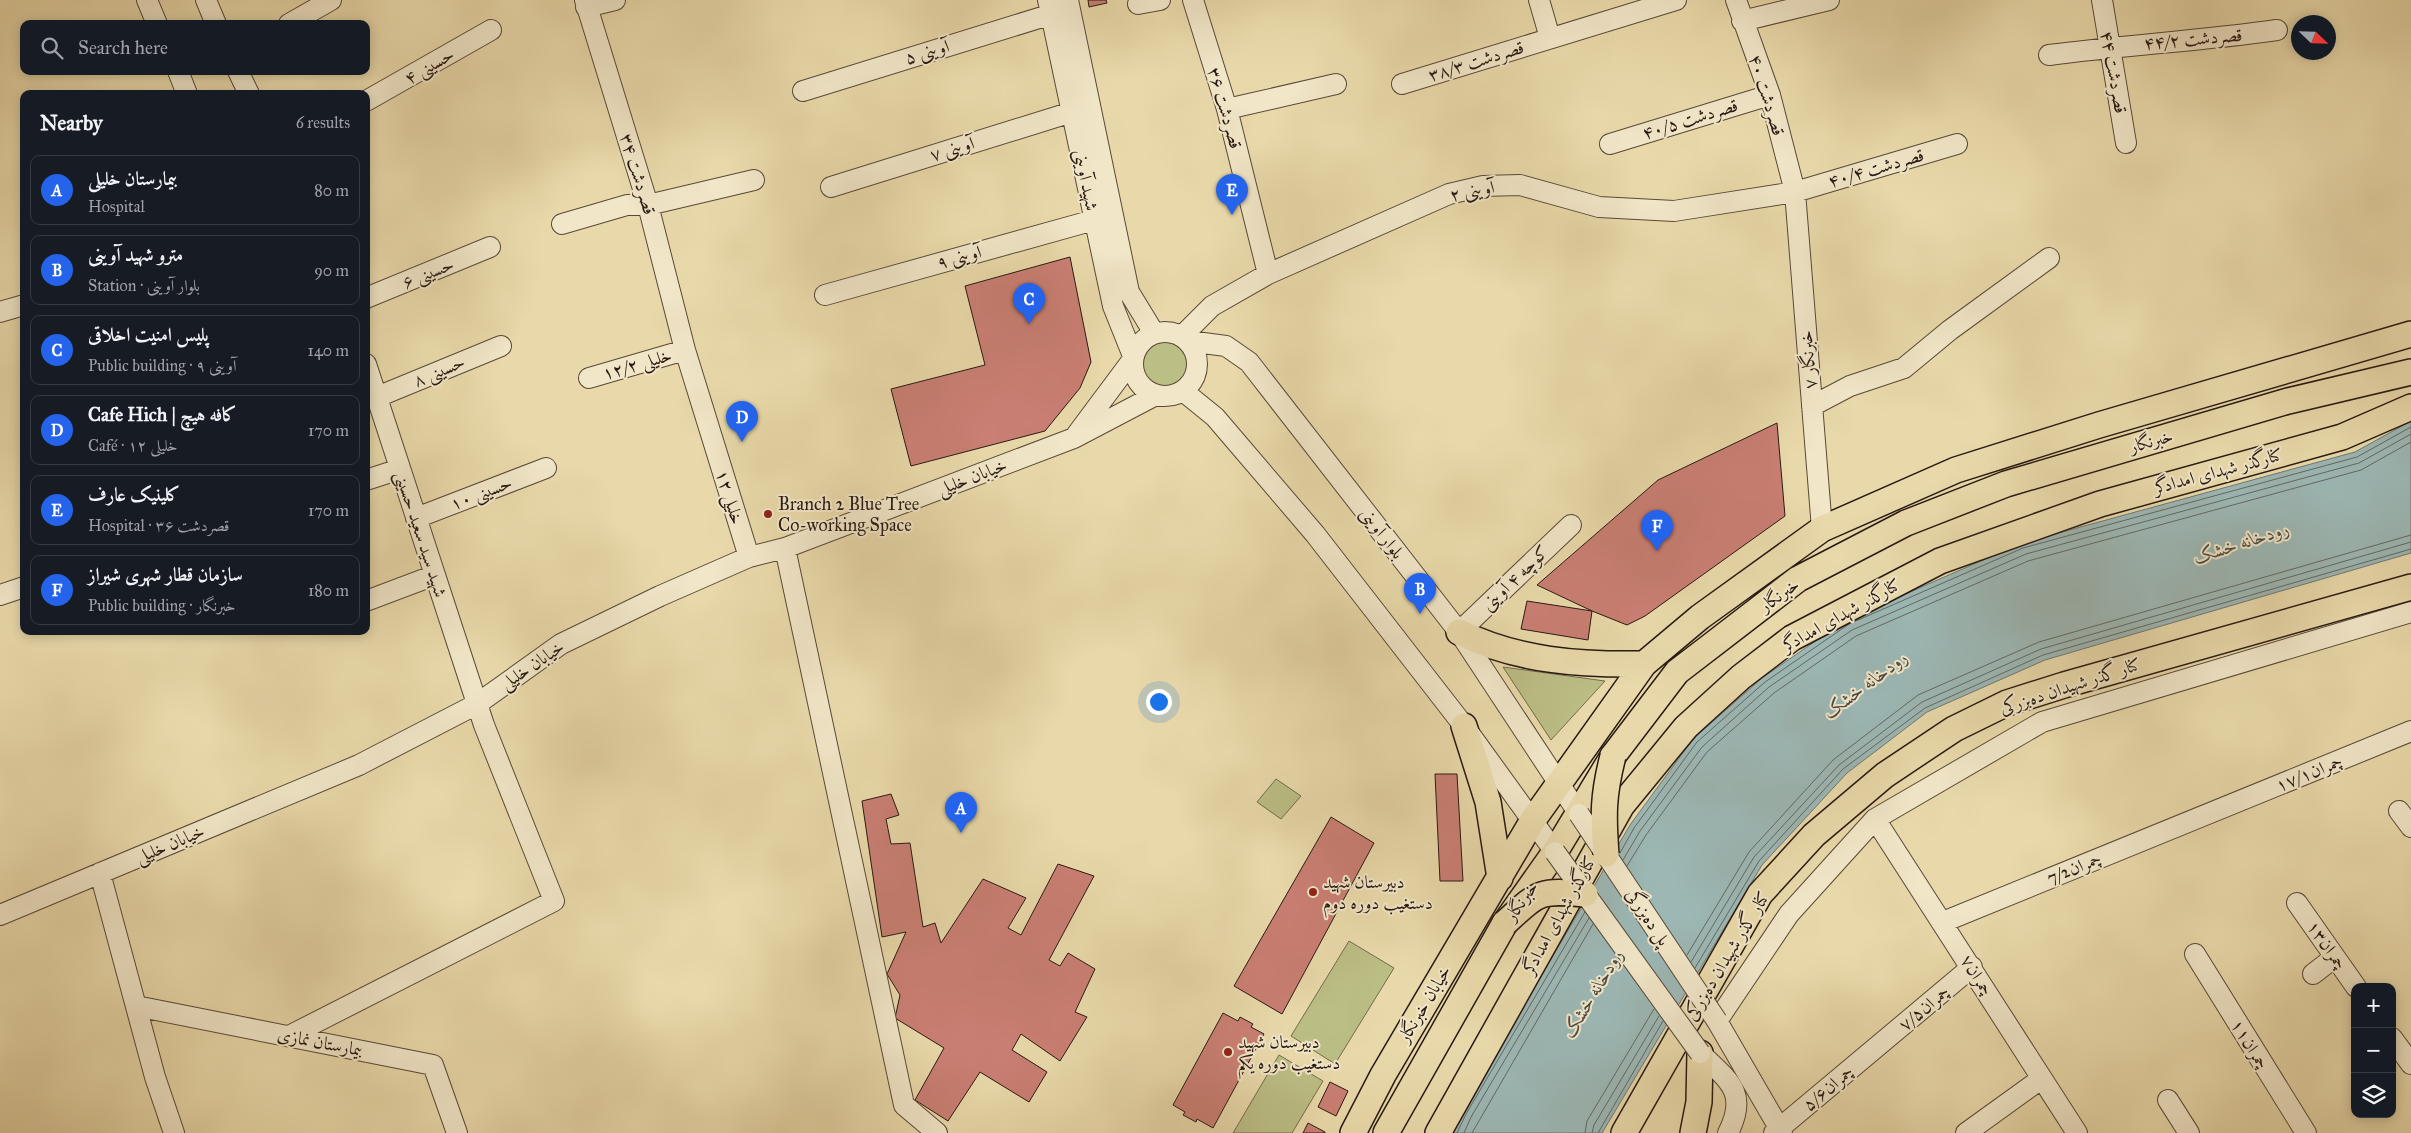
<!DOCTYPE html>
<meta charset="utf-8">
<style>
:root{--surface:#171b24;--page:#20242c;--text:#f1f3f6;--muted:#9ea1a6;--line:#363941;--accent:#2563eb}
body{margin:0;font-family:"IM FELL Great Primer",Amiri,serif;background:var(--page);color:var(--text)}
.controls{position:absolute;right:15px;bottom:15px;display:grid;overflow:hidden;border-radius:10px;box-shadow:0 2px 12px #0003}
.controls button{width:45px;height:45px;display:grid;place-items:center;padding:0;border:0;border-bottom:1px solid var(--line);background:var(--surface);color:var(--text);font:25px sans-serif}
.compass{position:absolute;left:2291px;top:15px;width:45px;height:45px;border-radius:50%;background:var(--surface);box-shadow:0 2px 12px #0003;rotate:113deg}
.you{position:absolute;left:1158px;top:701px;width:18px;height:18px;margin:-12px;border:4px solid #fff;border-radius:50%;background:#1a73e8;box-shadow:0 0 0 8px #1a73e833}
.badge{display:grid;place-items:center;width:32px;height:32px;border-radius:50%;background:var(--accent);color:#fff;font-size:16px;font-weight:700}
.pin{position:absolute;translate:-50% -41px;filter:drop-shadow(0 1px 2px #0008)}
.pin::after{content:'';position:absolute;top:26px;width:18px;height:15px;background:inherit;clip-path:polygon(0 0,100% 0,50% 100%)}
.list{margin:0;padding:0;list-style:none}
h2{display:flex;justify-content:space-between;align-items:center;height:65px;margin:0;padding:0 20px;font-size:21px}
h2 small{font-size:16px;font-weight:400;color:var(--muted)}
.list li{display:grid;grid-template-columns:32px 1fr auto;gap:15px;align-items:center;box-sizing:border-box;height:70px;margin:0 10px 10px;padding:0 10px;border:1px solid var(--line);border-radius:10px}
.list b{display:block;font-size:19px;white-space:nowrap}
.list p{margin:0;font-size:16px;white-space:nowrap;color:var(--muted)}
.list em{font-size:16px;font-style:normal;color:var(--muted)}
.icon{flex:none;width:28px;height:28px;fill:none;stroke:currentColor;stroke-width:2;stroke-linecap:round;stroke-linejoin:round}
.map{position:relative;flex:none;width:2411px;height:1133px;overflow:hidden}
.search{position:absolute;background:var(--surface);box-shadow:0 2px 12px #0003;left:20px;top:20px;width:350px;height:55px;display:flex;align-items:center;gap:12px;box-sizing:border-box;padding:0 18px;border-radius:10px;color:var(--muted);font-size:19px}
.panel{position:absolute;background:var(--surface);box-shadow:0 2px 12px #0003;left:20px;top:90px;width:350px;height:545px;border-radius:10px}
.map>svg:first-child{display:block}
</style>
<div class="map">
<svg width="2411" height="1133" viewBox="0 0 2411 1133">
<rect width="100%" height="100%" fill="#e9d9aa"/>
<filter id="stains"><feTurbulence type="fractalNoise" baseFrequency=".004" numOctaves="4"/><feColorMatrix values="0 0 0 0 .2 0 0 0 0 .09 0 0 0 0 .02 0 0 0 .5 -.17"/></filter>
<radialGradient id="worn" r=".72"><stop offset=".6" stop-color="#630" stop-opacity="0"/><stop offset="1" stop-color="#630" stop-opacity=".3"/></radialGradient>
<path fill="#bbbe85" stroke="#726c4c" d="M1142 364a24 24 0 1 1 48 0a24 24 0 1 1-48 0Z
M1503,667L1605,681L1551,740Z
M1276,779L1301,796L1281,819L1257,802Z
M1349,941L1394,968L1335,1064L1291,1036Z
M1279,1055L1323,1081L1292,1133H1233Z"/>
<path fill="#9cb7b4" stroke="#6e7873" d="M2411,421V553L2045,660L1927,712L1847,773L1762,865L1602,1133H1452L1461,1112L1630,825L1693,739L1762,678L1846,620L2022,543L2355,452Z"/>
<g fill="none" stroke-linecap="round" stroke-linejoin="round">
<path stroke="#626863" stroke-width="1" d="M1620,853L1634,828L1697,742L1765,682L1849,624L2023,548L2357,457L2411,427
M1623,860L1640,831L1702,747L1769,687L1852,630L2026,554L2359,463L2411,434
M1627,866L1646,835L1707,752L1774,693L1856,636L2028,561L2361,470L2411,442
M1687,955L1749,852L1833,760L1918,695L2039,642L2411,535
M1691,962L1754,857L1839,765L1922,702L2041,649L2411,542
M1695,968L1759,861L1843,769L1925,708L2043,655L2411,549
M1457,1133L1466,1114L1585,912
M1464,1133L1471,1117L1589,918
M1472,1133L1593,924
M1585,1133L1587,1121L1654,1009
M1592,1133L1594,1125L1659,1016
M1598,1133L1663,1021"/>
</g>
<path fill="#ca7f74" stroke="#281912" d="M1088,0H1106L1107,3L1089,7Z
M1070,257L1091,362L1080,388L1045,431L911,466L891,389L985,365L965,286Z
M1777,423L1785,516L1645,616L1627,625L1592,611L1537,585L1658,480Z
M1527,601L1592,611L1588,640L1521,629Z
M1435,774H1457L1463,881H1440Z
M891,794L899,815L886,819L891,844L910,843L923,927L935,923L941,943L983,879L1026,898L1008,928L1021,935L1058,864L1094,876L1049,960L1060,966L1068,953L1095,969L1075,1012L1087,1017L1060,1061L1021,1034L1012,1050L1047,1072L1029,1102L980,1072L948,1121L915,1100L944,1048L895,1018L900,995L887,974L906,932L882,937L862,801Z
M1331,817L1374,843L1282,1014L1234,986Z
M1223,1013L1238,1021L1240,1017L1253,1024L1251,1027L1264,1034L1213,1128L1197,1119L1196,1122L1183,1115L1185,1112L1173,1105Z
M1330,1082L1348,1091L1336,1116L1318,1107Z
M1308,1123L1325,1132V1133H1303Z"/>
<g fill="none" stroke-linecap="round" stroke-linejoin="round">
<defs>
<path id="minor" d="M147,0L157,24
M206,0L216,24
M585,0L648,205L685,350L749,557
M1048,0L1113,306L1133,356
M1068,0L1129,292L1154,333
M1193,0L1227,109L1268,274
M1539,0L1550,38
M1736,0L1770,95L1795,192L1822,529
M2102,0L2126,143
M1138,4L1160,0
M586,7L615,0
M1742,21L1829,0
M289,24L331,0
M2049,55C2124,45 2201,41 2277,30
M178,71L187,94
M238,71L249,94
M1402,84L1676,0
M803,91L1052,14
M366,101L491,30
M1227,109L1336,84
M1610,144L1770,95
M831,187L1072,112
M562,224L627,205H648L754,180
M825,295L1094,220
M366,298L490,247
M0,312L24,305
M1133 364a32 32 0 1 1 64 0a32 32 0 1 1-64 0Z
M1182,336L1212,306L1268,274L1449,194L1483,186L1520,185L1599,207L1674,211L1795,192L1957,144
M1188,341L1226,346L1249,362L1459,632L1579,814
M589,378L685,350
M1183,391L1215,417L1315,534L1464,726L1555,852
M377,397L501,346
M1812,406L1850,386L1904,368L1950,330L2049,258
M1077,434L1133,359
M366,480L400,469
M416,518L546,468
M785,548L904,1105L937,1133
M0,595L24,587
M366,601L435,575
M1459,632L1571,525
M2399,811L2411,827
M1875,819L2077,1133
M100,873L155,1077L174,1133
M2297,903L2356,987
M0,915L359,765L477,704L561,644L660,596L749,557L785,548L1074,438L1156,395
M1943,922L2411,731
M2195,954L2306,1133
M2313,974L2335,957
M136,1006L433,1065L457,1133
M289,1036L554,901L484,725L366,364
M2392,1038L2411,1064
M1700,1053C1728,1080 1749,1092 1728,1133
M2168,1100L2189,1133
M1774,1133L1972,967
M1782,1133L1717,1021L1789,914L1875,819L2042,722L2411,612
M1966,1133L2041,1079"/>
<path id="major" d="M1459,632C1517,661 1580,665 1644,664
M1464,726L1488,802L1500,878
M1353,1133L1383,1075L1533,820L1644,664L1700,617L1822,529L1956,470L2099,425L2411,334
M1386,1133L1505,923L1555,852L1613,756L1677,672L1798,579L1906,523L2006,484L2288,401L2411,372
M1438,1133L1622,805L1686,727L1741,677L1792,638L1940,561L2100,504L2342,437L2411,407
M1624,1133L1760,894L1814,835L1885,775L1954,729L2007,703L2064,685L2411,587
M1693,1133L1699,1102L1700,1053"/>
</defs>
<use href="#minor" stroke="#584938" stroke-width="22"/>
<use href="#major" stroke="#281912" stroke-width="28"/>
<use href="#minor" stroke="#f1e6c8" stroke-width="20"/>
<use href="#major" stroke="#e9d9aa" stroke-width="25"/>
<defs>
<path id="minor-bridge" d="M1579,814L1717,1021
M1555,852L1700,1053"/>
<path id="major-bridge" d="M1606,854C1603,815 1603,795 1613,756
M1505,923C1539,892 1538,890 1585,894"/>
</defs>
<use href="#minor-bridge" stroke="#584938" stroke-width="22" stroke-linecap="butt"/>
<use href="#major-bridge" stroke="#281912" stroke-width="28" stroke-linecap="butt"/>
<use href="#minor-bridge" stroke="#f1e6c8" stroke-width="20"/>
<use href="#major-bridge" stroke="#e9d9aa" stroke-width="25"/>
</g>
<g fill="#8f2418" stroke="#f1e6c8" stroke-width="2">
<circle cx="768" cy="514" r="5"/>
<circle cx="1313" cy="892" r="5"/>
<circle cx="1228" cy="1052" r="5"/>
</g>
<g text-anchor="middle" stroke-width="4" stroke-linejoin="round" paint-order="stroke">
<g font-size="18" fill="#281912" stroke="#f1e6c8">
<text transform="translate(2193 39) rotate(-5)" y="6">۴۴/۲ قصردشت</text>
<text transform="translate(927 52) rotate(-17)" y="6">۵ آوینی</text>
<text transform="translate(1476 61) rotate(-17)" y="6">۳۸/۳ قصردشت</text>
<text transform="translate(429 66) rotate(-30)" y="6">۴ حسینی</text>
<text transform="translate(2114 72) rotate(80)" y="6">۴۴ قصردشت</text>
<text transform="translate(1767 95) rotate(73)" y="6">۴۰ قصردشت</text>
<text transform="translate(1225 108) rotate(74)" y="6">۳۶ قصردشت</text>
<text transform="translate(1690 119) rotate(-17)" y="6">۴۰/۵ قصردشت</text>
<text transform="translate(952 149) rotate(-17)" y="6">۷ آوینی</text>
<text transform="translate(1876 168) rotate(-16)" y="6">۴۰/۴ قصردشت</text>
<text transform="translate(638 174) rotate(73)" y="6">قصردشت ۳۴</text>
<text transform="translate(1086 180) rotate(78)" y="6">شهید آوینی</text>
<text transform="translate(1472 191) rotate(-11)" y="6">۲ آوینی</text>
<text transform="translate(959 257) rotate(-15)" y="6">۹ آوینی</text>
<text transform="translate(428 273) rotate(-22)" y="6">۶ حسینی</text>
<text transform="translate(1808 360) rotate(-95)" y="6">۷ خبرنگار</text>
<text transform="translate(637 364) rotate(-16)" y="6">۱۲/۲ خلیلی</text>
<text transform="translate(439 371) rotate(-23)" y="6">۸ حسینی</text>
<text transform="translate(2151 441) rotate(-16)" y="6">خبرنگار</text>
<text transform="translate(2218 471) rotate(-15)" y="6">کنارگذر شهدای امدادگر</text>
<text transform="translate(972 477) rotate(-21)" y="6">خیابان خلیلی</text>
<text transform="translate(481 493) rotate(-21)" y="6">۱۰ حسینی</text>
<text transform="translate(730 497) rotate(73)" y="6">۱۲ خلیلی</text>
<text transform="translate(1382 533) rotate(52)" y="6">بلوار آوینی</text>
<text transform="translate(421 534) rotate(72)" y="6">شهید سید سعید حسینی</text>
<text transform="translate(1515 578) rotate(-44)" y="6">کوچه ۴ آوینی</text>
<text transform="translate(1779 595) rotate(-36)" y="6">خبرنگار</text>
<text transform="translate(1841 615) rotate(-29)" y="6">کنارگذر شهدای امدادگر</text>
<text transform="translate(532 665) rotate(-34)" y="6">خیابان خلیلی</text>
<text transform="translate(2070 686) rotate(-18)" y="6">کنار گذر شهیدان ده‌بزرکی</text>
<text transform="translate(2309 773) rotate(-22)" y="6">چمران۱۷/۱</text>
<text transform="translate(170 844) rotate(-23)" y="6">خیابان خلیلی</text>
<text transform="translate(2074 868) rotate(-22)" y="6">7/2چمران</text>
<text transform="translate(1521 901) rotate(-55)" y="6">خبرنگار</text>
<text transform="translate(1559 915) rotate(-61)" y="6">کنارگذر شهدای امدادگر</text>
<text transform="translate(1648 917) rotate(56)" y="6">پل ده‌بزرگی</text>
<text transform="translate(2327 945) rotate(55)" y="6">چمران۱۳</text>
<text transform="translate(1727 956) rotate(-59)" y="6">کنار گذر شهیدان ده‌بزرکی</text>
<text transform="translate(1977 975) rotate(58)" y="6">چمران۷</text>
<text transform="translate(1424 1004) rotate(-59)" y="6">خیابان خبرنگار</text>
<text transform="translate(1924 1008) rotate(-40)" y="6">چمران۷/۵</text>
<text transform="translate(320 1042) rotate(11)" y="6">بیمارستان نمازی</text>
<text transform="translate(2250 1044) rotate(58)" y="6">چمران۱۱</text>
<text transform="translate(1828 1088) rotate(-40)" y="6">چمران۵/۶</text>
</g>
<g font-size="18" fill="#281912" stroke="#f1e6c8" text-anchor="start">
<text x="778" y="510">Branch 2 Blue Tree<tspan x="778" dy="21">Co-working Space</tspan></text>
<text x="1323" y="888">دبیرستان شهید<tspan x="1323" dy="21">دستغیب دوره دوم</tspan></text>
<text x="1238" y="1048">دبیرستان شهید<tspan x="1238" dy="21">دستغیب دوره یکم</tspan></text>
</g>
<g font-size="19" font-style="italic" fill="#4b4843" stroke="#f1e6c8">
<text transform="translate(2241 542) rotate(-18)" y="7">رودخانه خشک</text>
<text transform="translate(1865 684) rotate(-37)" y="7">رودخانه خشک</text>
<text transform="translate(1592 993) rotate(-59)" y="7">رودخانه خشک</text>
</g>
</g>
<rect width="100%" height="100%" filter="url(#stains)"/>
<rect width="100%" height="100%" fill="url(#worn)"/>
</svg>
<div class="controls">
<button>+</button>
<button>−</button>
<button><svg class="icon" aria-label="layers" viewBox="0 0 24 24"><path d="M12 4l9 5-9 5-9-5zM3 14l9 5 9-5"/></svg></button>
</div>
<svg class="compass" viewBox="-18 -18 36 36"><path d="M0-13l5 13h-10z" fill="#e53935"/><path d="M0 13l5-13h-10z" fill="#9ea1a6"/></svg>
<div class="you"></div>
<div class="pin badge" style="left:961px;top:833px">A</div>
<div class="pin badge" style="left:1420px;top:614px">B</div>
<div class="pin badge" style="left:1029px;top:324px">C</div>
<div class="pin badge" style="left:742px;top:442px">D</div>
<div class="pin badge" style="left:1232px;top:215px">E</div>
<div class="pin badge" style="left:1657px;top:551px">F</div>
<div class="search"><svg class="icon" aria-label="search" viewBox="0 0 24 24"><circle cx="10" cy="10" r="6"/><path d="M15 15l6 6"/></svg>Search here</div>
<section class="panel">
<h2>Nearby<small>6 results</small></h2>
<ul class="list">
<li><span class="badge">A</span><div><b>بیمارستان خلیلی</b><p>Hospital</p></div><em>80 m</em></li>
<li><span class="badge">B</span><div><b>مترو شهید آوینی</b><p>Station · بلوار آوینی</p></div><em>90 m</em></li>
<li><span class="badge">C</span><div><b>پلیس امنیت اخلاقی</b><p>Public building · ۹ آوینی</p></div><em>140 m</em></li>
<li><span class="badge">D</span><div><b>Cafe Hich | کافه هیچ</b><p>Café · ۱۲ خلیلی</p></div><em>170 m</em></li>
<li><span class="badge">E</span><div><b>کلینیک عارف</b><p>Hospital · ۳۶ قصردشت</p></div><em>170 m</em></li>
<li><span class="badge">F</span><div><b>سازمان قطار شهری شیراز</b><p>Public building · خبرنگار</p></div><em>180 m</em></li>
</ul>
</section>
</div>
